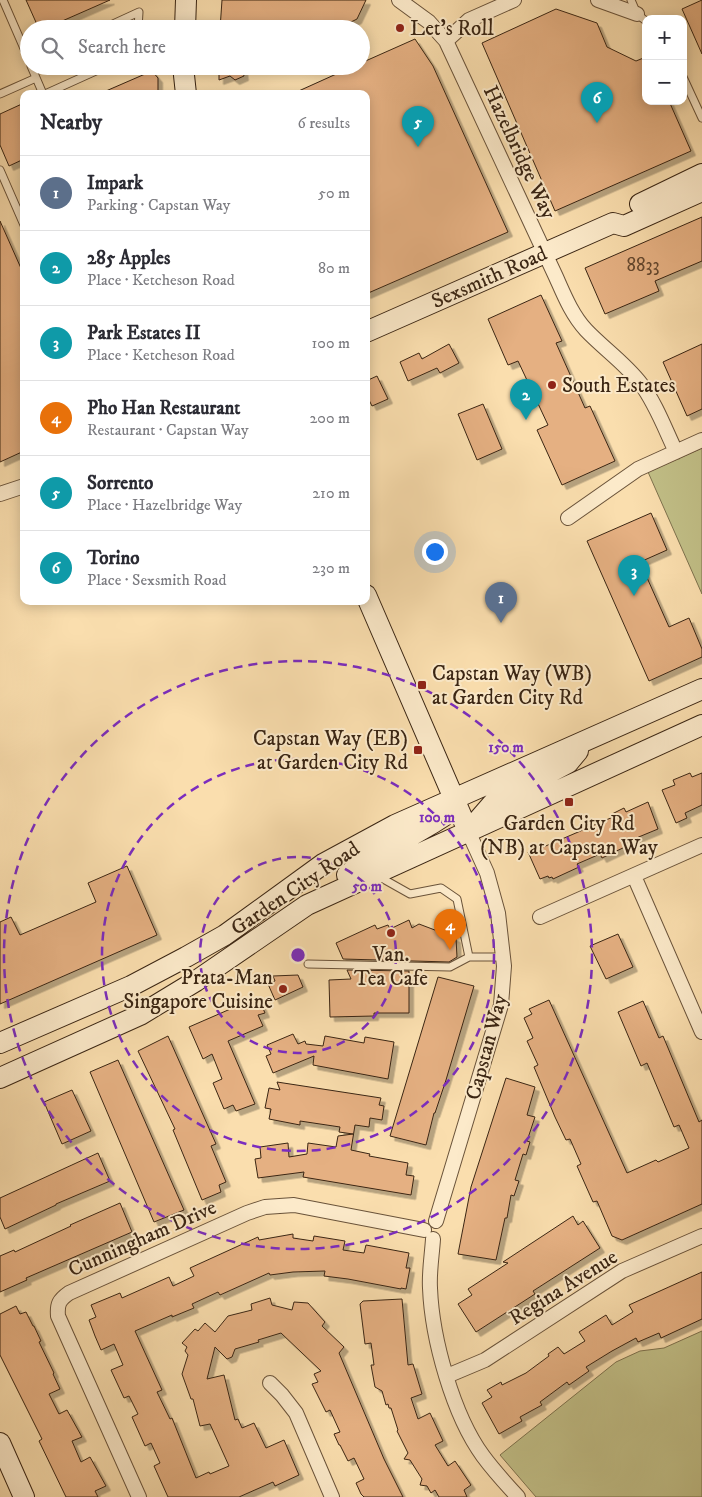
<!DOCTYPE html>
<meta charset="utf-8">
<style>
:root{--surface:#fff;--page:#f2f2f3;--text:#2b2b33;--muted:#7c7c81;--line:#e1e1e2;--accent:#8f2418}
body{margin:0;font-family:"IM FELL DW Pica",serif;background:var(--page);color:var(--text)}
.controls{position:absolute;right:15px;top:15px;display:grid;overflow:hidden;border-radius:10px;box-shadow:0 2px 12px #0003}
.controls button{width:45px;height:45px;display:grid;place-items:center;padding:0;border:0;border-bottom:1px solid var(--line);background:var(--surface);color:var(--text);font:25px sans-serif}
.you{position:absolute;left:434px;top:551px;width:18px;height:18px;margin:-12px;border:4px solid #fff;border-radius:50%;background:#1a73e8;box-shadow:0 0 0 8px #1a73e833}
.badge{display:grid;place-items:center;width:32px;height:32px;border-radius:50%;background:var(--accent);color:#fff;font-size:16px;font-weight:700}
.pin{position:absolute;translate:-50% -41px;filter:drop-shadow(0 1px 2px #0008)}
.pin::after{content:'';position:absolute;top:26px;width:18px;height:15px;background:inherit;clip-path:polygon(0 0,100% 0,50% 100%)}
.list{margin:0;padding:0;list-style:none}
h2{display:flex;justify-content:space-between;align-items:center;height:65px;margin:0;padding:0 20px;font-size:21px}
h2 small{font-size:16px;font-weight:400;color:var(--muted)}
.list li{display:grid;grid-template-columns:32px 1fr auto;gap:15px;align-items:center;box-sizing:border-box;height:75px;padding:0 20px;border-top:1px solid var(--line)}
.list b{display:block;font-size:19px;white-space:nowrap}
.list p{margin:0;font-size:16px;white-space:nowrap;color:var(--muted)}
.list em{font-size:16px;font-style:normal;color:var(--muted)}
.icon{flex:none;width:28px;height:28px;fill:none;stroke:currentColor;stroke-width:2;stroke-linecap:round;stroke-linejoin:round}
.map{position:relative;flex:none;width:702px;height:1497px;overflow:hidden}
.search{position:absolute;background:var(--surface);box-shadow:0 2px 12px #0003;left:20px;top:20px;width:350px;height:55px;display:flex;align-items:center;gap:12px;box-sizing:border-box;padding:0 18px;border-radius:28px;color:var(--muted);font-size:19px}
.panel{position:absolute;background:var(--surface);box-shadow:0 2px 12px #0003;left:20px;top:90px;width:350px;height:515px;border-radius:10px}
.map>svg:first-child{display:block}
</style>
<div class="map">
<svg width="702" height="1497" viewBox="0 0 702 1497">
<defs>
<filter id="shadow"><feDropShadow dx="4.5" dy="4.5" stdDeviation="0" flood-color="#0004"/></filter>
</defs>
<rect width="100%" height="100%" fill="#fadeae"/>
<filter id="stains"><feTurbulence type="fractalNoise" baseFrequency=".004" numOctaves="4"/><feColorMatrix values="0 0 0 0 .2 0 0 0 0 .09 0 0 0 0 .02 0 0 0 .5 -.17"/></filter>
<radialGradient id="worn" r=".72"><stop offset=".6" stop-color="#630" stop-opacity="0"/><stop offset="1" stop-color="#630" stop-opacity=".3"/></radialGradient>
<path fill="#c2c088" stroke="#7e724e" d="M702,448V594L648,472Z
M702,1331V1497H536L500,1455L616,1362L640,1351L664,1348Z"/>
<path fill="#e5b082" stroke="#3a2513" filter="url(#shadow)" d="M26,0H110L44,29H39Z
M222,0H366L357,19L337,29H220Z
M702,0V54L682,9Z
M556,9L597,23L607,47L636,61L646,57V101H669L691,151L555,211L482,43Z
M415,39L433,66L508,232L366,294V94H292L354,66H361V63Z
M217,66H253L243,70L244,76L235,80L230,76L219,80V68Z
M152,71L158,78V94H99Z
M24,103V159L9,166L0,145V114Z
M702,217V261L655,281L659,291L605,314L585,268Z
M0,221L24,275V451L0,462Z
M541,295L562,341L556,343L585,408L590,406L615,461L562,485L537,430L548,425L518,361L508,365L488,319Z
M449,344L459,363L440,373L437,368L408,381L400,362L419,353L422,359Z
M702,344V409L687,416L663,362Z
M377,376L388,399L372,406L366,394V381Z
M483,404L502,449L477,460L458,414Z
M651,513L667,550L640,562L669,627L689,618L702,649V657L649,681L587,541Z
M690,773L692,777L702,773V805L685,813L687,818L676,823L662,790L675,785L673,780Z
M648,802L658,829L629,841L626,843L627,846L602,858L600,854L577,864L579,867L553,879L552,877L549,878L548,876L540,879L528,852L539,847L541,848L613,817L612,814L624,808L626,812Z
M127,866L157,935L0,1004V922L11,917L20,935L96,902L88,883Z
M409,920L412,928L419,924L456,938L457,957L449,962L343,959L336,943L375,925L377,929L388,925L390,929Z
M618,934L633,967L606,979L590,946Z
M347,970L409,971V1013H374V1016L330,1017L329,980L351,979Z
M298,975L303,987L275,1000L268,984L275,981L273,976Z
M438,977L474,986L446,1080L435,1113H434L426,1145L390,1136Z
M258,997L265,1013L258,1015L263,1026L228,1041L255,1104L236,1111L233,1105L224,1109L213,1083L222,1079L212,1054L203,1059L189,1027Z
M549,1000L627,1173L656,1160L658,1162L689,1148L679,1125L674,1127L647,1063L641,1066L618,1012L643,1001L659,1038L663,1036L699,1122L702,1120V1204L622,1240L612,1236L597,1201L593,1202L577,1166L581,1164L570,1139L566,1140L555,1117L534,1067L538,1065L527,1041L533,1038L524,1018L532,1014L529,1009Z
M293,1034L298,1044L305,1041L306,1044L323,1046L325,1036L364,1043L365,1037L394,1042L388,1079L313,1065L314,1056L273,1073L266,1056L271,1054L267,1045Z
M168,1036L216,1144L211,1146L226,1182L219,1185L221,1192L202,1200L173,1130L175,1129L138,1051Z
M118,1060L184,1210L154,1222L90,1072Z
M506,1078L535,1087L527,1115L535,1117L527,1141L530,1142L526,1155L523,1154L515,1180L519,1181L514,1196L511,1195L507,1218H505L496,1260L458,1254L471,1187Z
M277,1082L381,1098L379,1105L384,1106L382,1120L370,1118L369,1127L355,1125L351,1150L370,1154L369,1156L408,1163L406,1175L414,1176L411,1195L303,1177L304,1172L258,1178L255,1159L261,1158L260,1147L288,1143L289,1157L307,1154L308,1143L336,1147L338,1136L353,1134L339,1132L340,1127L300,1121V1125L269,1119L271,1109L265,1108L269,1088L280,1090Z
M72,1090L91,1131L62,1144L44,1102Z
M98,1153L110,1181L56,1204V1205L5,1229L0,1217V1198Z
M120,1203L132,1232L26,1278L27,1280L0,1292V1256L14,1250L15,1252L71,1226L70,1225Z
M573,1216L578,1225L583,1221L600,1248L533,1291L535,1294L476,1332L458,1304L472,1295L468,1289L508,1263L503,1262Z
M293,1234V1238L313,1241L314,1236L345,1241L343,1250L364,1253L366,1245L409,1253L406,1268H410L406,1289L401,1288V1289L348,1279L324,1276L325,1271L293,1272L270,1275L269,1273L220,1295L218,1292L192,1304L194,1308L172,1317V1315L135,1331L162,1390L157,1392L170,1419L172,1418L196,1478L209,1472L210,1474L229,1466L210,1424L200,1426L193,1399H191L182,1374L188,1355L185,1351L187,1347L182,1343L195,1329L198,1331L205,1323L215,1332L228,1316L252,1310L251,1304L270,1298L272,1305L292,1310L294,1302L308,1303L325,1322L322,1326L344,1347L339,1353L384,1459L403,1497H364L361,1494L356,1483L364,1479L354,1458L348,1461L340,1445H339L334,1434L340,1432L330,1410L326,1412L312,1384L318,1382L314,1374L321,1371L281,1333L258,1340L259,1342L235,1349L232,1357L227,1359L215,1347L207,1379L224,1375L235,1420L238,1419L242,1428L254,1423L266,1448L284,1440L299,1475L275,1486L273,1482L239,1497H168L154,1466L160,1463L151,1443L145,1446L132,1417L138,1414L129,1396L124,1398L111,1370L123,1365L114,1344L101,1350L95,1336L89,1320L96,1317L91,1305L120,1293L122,1298L169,1277L173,1286L194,1276L190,1268L258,1237L259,1240Z
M702,1272V1319L661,1338L659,1333L638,1342L636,1338L612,1351L586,1367L589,1371L569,1385L567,1382L540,1402L542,1405L520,1417L522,1421L499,1434L482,1403L492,1397L487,1390L501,1382L502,1385L526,1373L549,1356L548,1354L558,1347L564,1354L585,1341L579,1332L606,1315L612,1325L633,1312L629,1305Z
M402,1299L408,1365L413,1364L422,1394L411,1398L418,1419L430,1413L443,1441L435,1445L448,1466L455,1461L471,1485L464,1490L467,1497H439L435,1490L431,1493L427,1486L420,1485L422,1479L410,1460L404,1459L408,1453L397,1431L398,1430L391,1408H389L388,1404L386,1405L382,1391L375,1387L371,1365H374L371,1343L365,1344L360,1304L363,1301Z
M16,1306L20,1314L26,1312L33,1326H34L41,1341L39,1342L54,1373L53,1374L60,1389L49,1394L59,1414L67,1410L82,1437L72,1441L81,1462L90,1457L106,1486L95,1491L98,1497H66L39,1441L42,1439L0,1355V1314Z"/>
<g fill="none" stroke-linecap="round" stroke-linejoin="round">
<defs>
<path id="lane" d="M3,0L29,60
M631,0L637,14L646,21
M102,29L139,12L138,29
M31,66L43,94
M683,77L702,118
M0,94L36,78
M45,94L107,66
M0,170L24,225
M378,876L410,894L441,888L457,899L469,957H503
M308,964L450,967L469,957"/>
<path id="street" d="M399,0L429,22L446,41L556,277C564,295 572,315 586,330C604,349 625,363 641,384C656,404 665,429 676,452
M598,0L637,14
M446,41L469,20L514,0
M0,494L24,486
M568,518L638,469L702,440
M634,876L702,1032
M540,917L702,845
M436,1221L501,1005L504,966L498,913L487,873L468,831
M433,1239C432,1255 429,1272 430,1288C432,1339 453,1415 483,1456C494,1471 506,1484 518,1497
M447,1376L485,1360L622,1271L702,1236
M270,1383L282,1395L296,1413L332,1497
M139,1497L58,1316C57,1304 59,1300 69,1293L247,1213L265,1207L294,1205L424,1230"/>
<path id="secondary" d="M185,29L186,0
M183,66L186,94
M640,204L702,174
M366,332L613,223L624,226L702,191
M366,595L468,831
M473,826L493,803L568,763L578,751
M347,875L359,866L433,823L444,816L449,807
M0,1043L131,986L186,957L225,935L323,864L395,825L702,689
M0,1078L140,1015L196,981L307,905L702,725
M0,1443L24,1497"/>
</defs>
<use href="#lane" stroke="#6a533a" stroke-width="9"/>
<use href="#street" stroke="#6a533a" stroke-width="16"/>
<use href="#secondary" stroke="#3a2513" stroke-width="22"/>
<use href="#lane" stroke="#fceaca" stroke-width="7"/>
<use href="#street" stroke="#fceaca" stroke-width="14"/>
<use href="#secondary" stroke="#fceaca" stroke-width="20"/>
</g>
<g fill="none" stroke="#7b2cbf" stroke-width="2.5" stroke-dasharray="9 6">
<circle cx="298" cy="955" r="98"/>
<circle cx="298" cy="955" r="196"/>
<circle cx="298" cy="955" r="294"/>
</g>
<g fill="#8f2418" stroke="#fceaca" stroke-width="2">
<circle cx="400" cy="28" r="5"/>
<circle cx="552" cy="385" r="5"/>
<rect x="417" y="680" width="10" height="10" rx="2.5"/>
<rect x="413" y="745" width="10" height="10" rx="2.5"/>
<rect x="564" y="797" width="10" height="10" rx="2.5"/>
<circle cx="391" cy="933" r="5"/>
<circle cx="283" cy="989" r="5"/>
</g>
<g text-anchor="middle" stroke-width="4" stroke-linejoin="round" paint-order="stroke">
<g font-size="19" fill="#65482f">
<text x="643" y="271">8833</text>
</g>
<g font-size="21" fill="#3a2513" stroke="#fceaca" text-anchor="start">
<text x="410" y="35">Let's Roll</text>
<text x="562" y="392">South Estates</text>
<text x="432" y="680">Capstan Way (WB)<tspan x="432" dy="24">at Garden City Rd</tspan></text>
<text x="408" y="745" text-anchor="end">Capstan Way (EB)<tspan x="408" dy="24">at Garden City Rd</tspan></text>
<text x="569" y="830" text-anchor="middle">Garden City Rd<tspan x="569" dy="24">(NB) at Capstan Way</tspan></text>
<text x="391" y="961" text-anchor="middle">Van.<tspan x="391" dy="24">Tea Cafe</tspan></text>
<text x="273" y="984" text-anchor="end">Prata-Man<tspan x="273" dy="24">Singapore Cuisine</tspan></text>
</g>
<g font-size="21" fill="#3a2513" stroke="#fceaca">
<text transform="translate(520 152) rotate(65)" y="7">Hazelbridge Way</text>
<text transform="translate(489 277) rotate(-24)" y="7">Sexsmith Road</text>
<text transform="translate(295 888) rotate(-34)" y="7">Garden City Road</text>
<text transform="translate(486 1047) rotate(-75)" y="7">Capstan Way</text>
<text transform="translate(142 1238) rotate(-24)" y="7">Cunningham Drive</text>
<text transform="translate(563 1287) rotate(-32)" y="7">Regina Avenue</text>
</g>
</g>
<circle cx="298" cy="955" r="8" fill="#7b2cbf" stroke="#fceaca" stroke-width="2.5"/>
<g font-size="15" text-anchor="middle" font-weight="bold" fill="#7b2cbf" stroke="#fceaca" stroke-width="4" stroke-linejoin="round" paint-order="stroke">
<text x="506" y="752">150 m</text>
<text x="437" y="822">100 m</text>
<text x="367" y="891">50 m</text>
</g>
<rect width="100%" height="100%" filter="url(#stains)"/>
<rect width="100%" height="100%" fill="url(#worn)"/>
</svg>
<div class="controls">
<button>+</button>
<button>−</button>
</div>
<div class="you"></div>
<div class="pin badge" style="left:501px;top:623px;background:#5c6f8a">1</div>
<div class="pin badge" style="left:526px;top:420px;background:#0f9aa8">2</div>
<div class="pin badge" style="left:634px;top:596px;background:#0f9aa8">3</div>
<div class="pin badge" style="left:450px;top:950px;background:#e8710a">4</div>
<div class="pin badge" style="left:418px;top:147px;background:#0f9aa8">5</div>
<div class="pin badge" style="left:597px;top:123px;background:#0f9aa8">6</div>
<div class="search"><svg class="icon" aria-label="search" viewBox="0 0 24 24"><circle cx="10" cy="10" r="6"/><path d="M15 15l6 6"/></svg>Search here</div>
<section class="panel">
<h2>Nearby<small>6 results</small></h2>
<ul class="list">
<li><span class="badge" style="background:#5c6f8a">1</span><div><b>Impark</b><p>Parking · Capstan Way</p></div><em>50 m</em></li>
<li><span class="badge" style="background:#0f9aa8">2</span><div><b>285 Apples</b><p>Place · Ketcheson Road</p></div><em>80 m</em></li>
<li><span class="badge" style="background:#0f9aa8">3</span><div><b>Park Estates II</b><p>Place · Ketcheson Road</p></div><em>100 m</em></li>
<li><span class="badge" style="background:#e8710a">4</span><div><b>Pho Han Restaurant</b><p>Restaurant · Capstan Way</p></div><em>200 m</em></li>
<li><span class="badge" style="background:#0f9aa8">5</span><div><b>Sorrento</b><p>Place · Hazelbridge Way</p></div><em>210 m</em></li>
<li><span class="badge" style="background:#0f9aa8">6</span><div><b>Torino</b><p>Place · Sexsmith Road</p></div><em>230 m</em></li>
</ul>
</section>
</div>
